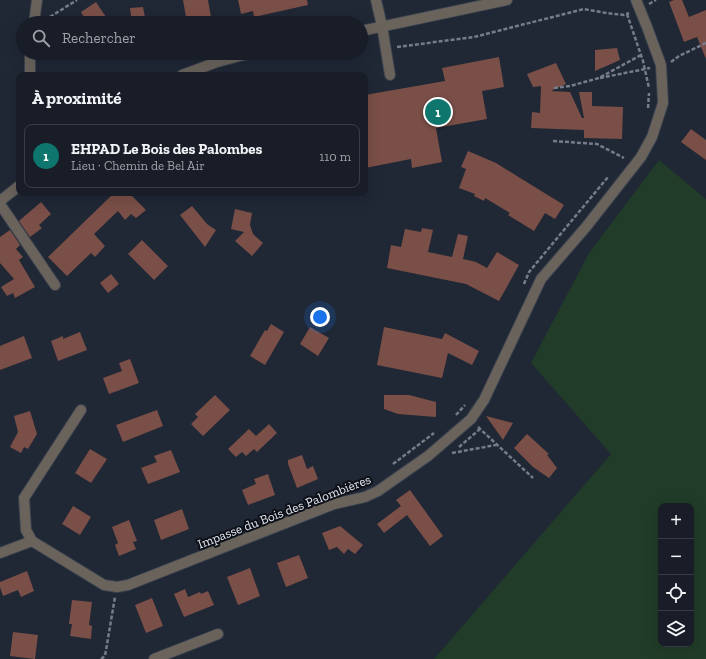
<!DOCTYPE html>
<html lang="fr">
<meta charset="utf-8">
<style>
:root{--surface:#181d28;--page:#212630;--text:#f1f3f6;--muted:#9fa2a8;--line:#363b45;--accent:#0f766e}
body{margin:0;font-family:"Zilla Slab",serif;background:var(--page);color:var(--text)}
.controls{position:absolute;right:12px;bottom:12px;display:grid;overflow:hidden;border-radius:8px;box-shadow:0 4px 16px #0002}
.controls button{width:36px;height:36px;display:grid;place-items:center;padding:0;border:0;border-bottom:1px solid var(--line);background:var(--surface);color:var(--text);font:20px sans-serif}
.you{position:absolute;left:320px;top:317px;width:14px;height:14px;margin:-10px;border:3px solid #fff;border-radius:50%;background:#1a73e8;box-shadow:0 0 0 6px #1a73e833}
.badge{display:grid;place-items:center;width:26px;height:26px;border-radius:50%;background:var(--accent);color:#fff;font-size:13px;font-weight:700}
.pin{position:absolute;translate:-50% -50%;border:2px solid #fff;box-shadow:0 1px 4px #0006}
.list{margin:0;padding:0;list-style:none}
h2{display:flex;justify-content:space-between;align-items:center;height:52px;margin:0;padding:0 16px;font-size:17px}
h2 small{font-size:13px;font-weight:400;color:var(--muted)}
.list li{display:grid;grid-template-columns:26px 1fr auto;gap:12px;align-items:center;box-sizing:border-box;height:64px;margin:0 8px 8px;padding:0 8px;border:1px solid var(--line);border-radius:8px}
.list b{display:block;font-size:15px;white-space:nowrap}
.list p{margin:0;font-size:13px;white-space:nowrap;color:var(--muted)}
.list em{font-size:13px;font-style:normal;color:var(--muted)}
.icon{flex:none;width:22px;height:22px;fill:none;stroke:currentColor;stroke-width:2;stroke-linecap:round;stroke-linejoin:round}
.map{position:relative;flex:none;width:706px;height:659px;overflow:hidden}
.search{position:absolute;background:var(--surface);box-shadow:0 4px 16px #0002;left:16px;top:16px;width:352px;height:44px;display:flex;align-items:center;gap:10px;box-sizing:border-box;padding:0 14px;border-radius:22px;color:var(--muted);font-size:15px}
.panel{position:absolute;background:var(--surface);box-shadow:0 4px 16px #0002;left:16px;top:72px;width:352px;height:124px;border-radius:8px}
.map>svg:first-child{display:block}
</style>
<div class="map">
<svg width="706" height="659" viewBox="0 0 706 659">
<rect width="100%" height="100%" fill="#202735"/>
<path fill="#213c29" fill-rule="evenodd" d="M659,160L706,199V659H434L611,454L531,363L589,253ZM661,506H691V644H661Z"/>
<path fill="#7a4f47" d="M183,0H208L212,23H187Z
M238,0H307L308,5L254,17L253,11L241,14Z
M674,0H682L689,17L706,10V59L697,37L684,42L669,2Z
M96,2L110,23H87L81,12Z
M143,7L146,23H132L130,8Z
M617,48L620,60L595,71V50Z
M499,57L504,87L482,91L487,119L436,128L442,162L412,168L411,159L365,168V95L445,81L442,68Z
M556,63L566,84L551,91L570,92L582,118H584L579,92H592V106L623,107L622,139L584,138V130L531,128L532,112L540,113L541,86L533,87L527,74Z
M691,129L706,140V160L681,142Z
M468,151L496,163L564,205L555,219L545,213L534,231L508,215L510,213L485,198L484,201L474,196L475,194L459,188L466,169L461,167Z
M114,193H129L146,210L136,218L131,214L125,220L118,211L94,234L105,246L95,257L91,253L67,276L48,257Z
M41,202L51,214L39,225L42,228L30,237L19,221Z
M192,206L207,224L216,230L205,247L180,215Z
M235,209L252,213L250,225L253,234L263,243L252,256L235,241L244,232L231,229Z
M422,228L433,230L428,252L452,257L458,234L468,236L463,259L476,262L487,268L497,252L519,265L499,301L466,284L387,268L391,245L401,247L405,229L421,232Z
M10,230L20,245L16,249L23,257L19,260L35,287L15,298L13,293L7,296L1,287L14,279L0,263V237Z
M142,240L168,266L154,280L128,254Z
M111,274L119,284L108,293L100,283Z
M271,324L284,332L265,365L250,356L265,330L267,331Z
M310,327L329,338L318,356L300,344Z
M384,327L442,339L445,333L479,351L472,365L448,353L442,378L377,365Z
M80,332L87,350L58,361L51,341L63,336V339Z
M24,336L32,358L0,370V346Z
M130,359L139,383L109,394L103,378L122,371L119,363Z
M215,395L230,410L203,436L191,424L198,417L195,414Z
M384,395H409L436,402V417L398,414L384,409Z
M157,410L163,426L123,442L116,425Z
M30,411L37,434L28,449L24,447L21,453L10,447L18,432L14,416Z
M486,416L513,423L503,440Z
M269,424L277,433L257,452L254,449L246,456L242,452L236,457L228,449L249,429L256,436Z
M527,434L549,454L547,455L557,468L549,478L533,467L514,448Z
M90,449L107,459L91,483L75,473Z
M171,450L180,472L148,484L141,468L157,462L154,456Z
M302,455L307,469L313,466L318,479L297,488L288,464V460Z
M268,474L275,495L248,505L242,490L256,484L254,479Z
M410,490L443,536L430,546L407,515L384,533L377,524L401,506L396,500Z
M73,506L91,517L80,535L62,524Z
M182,509L189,529L161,540L154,520Z
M129,520L137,541L133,542L136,549L119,556L115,545L118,543L112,527Z
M340,526L363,545L355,554L348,549L344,554L337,547L329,550L322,533Z
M299,555L308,578L286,587L277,563Z
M250,568L260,596L238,605L227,577Z
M27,571L34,591L21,597L18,590L3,596L0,587V582Z
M185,589L188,597L200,592L201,594L208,591L214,605L184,617L174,594Z
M152,598L163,626L146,633L135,605Z
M72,600L92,602L89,625L92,626L91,639L70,636L72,624H69Z
M13,632L38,635L35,659L10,656Z"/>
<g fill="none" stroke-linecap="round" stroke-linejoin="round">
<defs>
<path id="minor" d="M376,0L382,26L390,75
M34,23L37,0
M361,31L507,0
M30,75V53
M182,75L217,62L251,53
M0,201L19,186
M0,204L55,285
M81,410L24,498L26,530L32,541L104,585L117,587L128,585L334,504L365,497L378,491L428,456L471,419L484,400L541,279L586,227L641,157L652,137L663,103L661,65L647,27L636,0
M0,553L32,541
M154,659L218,634"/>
</defs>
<use href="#minor" stroke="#3b424f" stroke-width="12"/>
<path stroke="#767c89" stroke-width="2.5" stroke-dasharray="4 2" stroke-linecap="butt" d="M649,4L656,0
M627,14L643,61L649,88
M45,20L77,0
M397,47L474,37L584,9L606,13L624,15L629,13
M671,62L679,56L706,43
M600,78L650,68
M554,88L570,86L599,78L641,55
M648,108L649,93
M553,141L597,144L624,158
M524,284L529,272L608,177
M456,415L465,405
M478,427L533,478
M459,447L480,429
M452,453L496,445
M393,464L434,433
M101,659L105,656L115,597"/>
<use href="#minor" stroke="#69635c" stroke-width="10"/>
</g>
<g text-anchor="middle" stroke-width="4" stroke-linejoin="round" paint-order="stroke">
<g font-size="13" fill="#e2e7f1" stroke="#0d1016">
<text transform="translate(284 511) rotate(-21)" y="5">Impasse du Bois des Palombières</text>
</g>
</g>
</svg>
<div class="controls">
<button>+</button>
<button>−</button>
<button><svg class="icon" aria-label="locate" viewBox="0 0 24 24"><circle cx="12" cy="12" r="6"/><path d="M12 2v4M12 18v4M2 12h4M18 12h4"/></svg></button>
<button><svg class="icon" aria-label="layers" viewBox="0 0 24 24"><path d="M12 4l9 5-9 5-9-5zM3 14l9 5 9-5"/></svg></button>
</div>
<div class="you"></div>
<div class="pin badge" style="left:438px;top:112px">1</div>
<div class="search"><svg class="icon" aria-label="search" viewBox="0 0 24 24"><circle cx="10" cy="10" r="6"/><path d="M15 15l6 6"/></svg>Rechercher</div>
<section class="panel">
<h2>À proximité<small></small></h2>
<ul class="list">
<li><span class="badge">1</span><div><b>EHPAD Le Bois des Palombes</b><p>Lieu · Chemin de Bel Air</p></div><em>110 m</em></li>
</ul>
</section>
</div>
